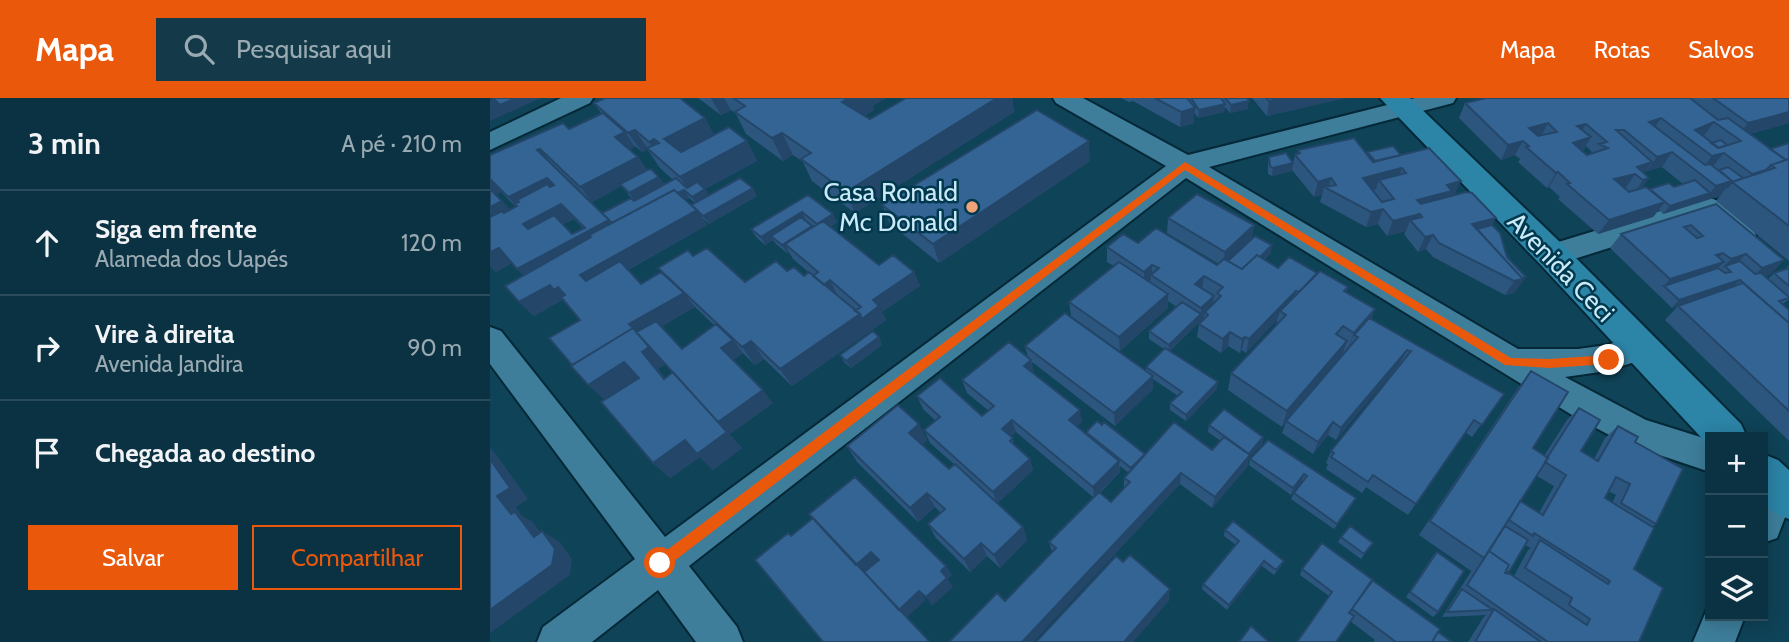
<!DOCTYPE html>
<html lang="pt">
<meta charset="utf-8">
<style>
:root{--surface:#0b3242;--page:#143a49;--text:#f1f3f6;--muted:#9aaab2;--line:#2b4d5b;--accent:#ea580c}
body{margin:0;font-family:Cabin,sans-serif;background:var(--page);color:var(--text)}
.controls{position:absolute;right:21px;bottom:21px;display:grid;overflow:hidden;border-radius:0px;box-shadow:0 4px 18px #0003}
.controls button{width:63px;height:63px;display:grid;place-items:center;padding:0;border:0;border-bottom:2px solid var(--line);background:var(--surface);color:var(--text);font:35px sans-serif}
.stop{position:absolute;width:21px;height:21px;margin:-16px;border:5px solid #ea580c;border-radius:50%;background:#fff}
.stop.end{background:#ea580c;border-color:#fff;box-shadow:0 2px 7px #0008}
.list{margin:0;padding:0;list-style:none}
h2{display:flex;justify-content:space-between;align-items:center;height:91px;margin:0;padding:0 28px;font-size:30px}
h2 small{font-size:23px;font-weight:400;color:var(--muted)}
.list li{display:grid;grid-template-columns:46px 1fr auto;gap:21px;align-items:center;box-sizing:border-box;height:105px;padding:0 28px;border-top:2px solid var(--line)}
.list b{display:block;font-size:26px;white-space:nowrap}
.list p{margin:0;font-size:23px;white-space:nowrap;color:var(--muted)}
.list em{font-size:23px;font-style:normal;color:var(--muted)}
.actions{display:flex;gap:14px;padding:21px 28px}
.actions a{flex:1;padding:16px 0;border:2px solid var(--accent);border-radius:0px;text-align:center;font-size:24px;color:var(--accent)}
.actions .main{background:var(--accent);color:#fff}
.icon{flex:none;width:38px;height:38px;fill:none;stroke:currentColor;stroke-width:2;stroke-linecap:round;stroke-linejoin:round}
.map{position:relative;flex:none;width:1299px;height:544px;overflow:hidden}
header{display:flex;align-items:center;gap:42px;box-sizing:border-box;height:98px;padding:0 35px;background:var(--accent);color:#fff}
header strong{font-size:33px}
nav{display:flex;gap:38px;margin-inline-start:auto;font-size:24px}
.search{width:490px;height:63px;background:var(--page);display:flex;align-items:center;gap:18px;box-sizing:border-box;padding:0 24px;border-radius:0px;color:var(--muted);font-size:26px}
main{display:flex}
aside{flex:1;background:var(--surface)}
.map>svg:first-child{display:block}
</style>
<header>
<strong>Mapa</strong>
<div class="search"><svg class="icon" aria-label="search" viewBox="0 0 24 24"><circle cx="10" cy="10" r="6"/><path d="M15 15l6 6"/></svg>Pesquisar aqui</div>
<nav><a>Mapa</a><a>Rotas</a><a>Salvos</a></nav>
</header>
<main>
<aside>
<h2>3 min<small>A pé · 210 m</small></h2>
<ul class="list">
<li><svg class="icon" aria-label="ahead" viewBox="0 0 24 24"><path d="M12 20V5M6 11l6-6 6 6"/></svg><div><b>Siga em frente</b><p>Alameda dos Uapés</p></div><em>120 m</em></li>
<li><svg class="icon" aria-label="right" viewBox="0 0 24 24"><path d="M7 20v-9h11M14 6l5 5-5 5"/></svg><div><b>Vire à direita</b><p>Avenida Jandira</p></div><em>90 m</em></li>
<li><svg class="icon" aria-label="arrive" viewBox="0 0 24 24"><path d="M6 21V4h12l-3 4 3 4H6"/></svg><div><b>Chegada ao destino</b></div></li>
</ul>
<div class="actions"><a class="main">Salvar</a><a>Compartilhar</a></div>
</aside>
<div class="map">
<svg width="1299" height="544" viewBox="0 0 1299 544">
<rect width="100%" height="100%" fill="#0f4358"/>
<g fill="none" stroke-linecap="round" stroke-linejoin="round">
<defs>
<path id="street" d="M71,0H103L100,5L0,52V34Z
M563,0H593L698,57L925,0H966L963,5L719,69L1028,251H1088L1117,247L1148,237L1160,241L1164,250L1160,259L1117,273L1075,279L1156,322L1220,342V374L1134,345L1082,317L696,80L199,468L247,529L253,544H206L168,492L102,544H47L53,529L145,461L0,266V229L11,233L175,439L676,68L566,5Z
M1216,99C1235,103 1257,120 1266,137L1262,144C1241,151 1229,133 1214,120L1062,168L1052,165L1047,157L1052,149Z
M1288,373L1299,377V409L1287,440L1273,445V383L1275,378Z
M1220,504V518H1255L1245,544H1203Z"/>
<path id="secondary" d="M890,0H920L1074,148L1251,326L1257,339H1220V349L1050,166Z
M1273,356L1288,362L1299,372V421L1284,415L1273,404Z"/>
</defs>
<use href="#street" stroke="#042836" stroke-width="4"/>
<use href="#secondary" stroke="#042836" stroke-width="4"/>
<use href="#street" fill="#3e7e9b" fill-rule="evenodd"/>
<use href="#secondary" fill="#2c84a7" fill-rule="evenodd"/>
</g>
<path fill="#2d567f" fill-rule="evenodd" d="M208,0H396L382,8L384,12L374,18L380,21L416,0H522L524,14L365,115L322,83L313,64L303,57L293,63L256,36L246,16L241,12L231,17Z
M631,0H757L758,11L740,15L735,9L734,14L708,20L704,14V25L690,29L643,3L639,4Z
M762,0H855L777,18Z
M996,0H1298L1299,25L1260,36L1280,51L1299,45V163L1226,103L1230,98L1173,116L1169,112L1163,119L1108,136L1068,101L1070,99L1059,89L1057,90L1028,64L1030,61L1025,57L1011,62L969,20L975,5ZM1096,48L1103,55L1097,57L1093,53ZM1172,69L1193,86L1184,89L1159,91L1152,90L1159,80L1154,75L1155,73Z
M104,5L215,20L224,37L257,43L267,63L215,91L219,97L267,98L219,126L212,120L217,127L138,172L151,186L171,174L168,170L203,158L255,184L297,173L314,178H323L303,161L299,154L297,155L286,146L283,142L275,147L266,139L261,131L318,97L347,124L340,129L389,167L424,174L430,188L392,214L396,222L302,288L274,261L265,267L253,255L243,262L283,305L240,336L222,317L252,350L223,372L210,359L180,380L163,365L114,302L90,222L72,202L44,218L29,204L34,178L22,165L6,174L0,168V57L79,31L111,15ZM145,48L152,54L157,51L170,70L183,82L173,87L174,86L168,78L157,72L148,59L139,52ZM61,66H62L102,104L131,88L144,103L112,115ZM11,94L26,109L20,112L6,97ZM199,100L205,105L201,107L195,102ZM84,121L93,130L82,136L73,126ZM346,197H347L366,212L365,213ZM205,209L224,227L192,251L172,228ZM175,266L183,274L175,280L168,271Z
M808,52L877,56V54L911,57L1002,127L1031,186L1029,187L1024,195L1015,197L943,159L936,151L928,154L914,136L916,133L897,138L888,126L876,129L830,104L832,97L824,99L802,72V73L782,78L778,76V67L779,59L803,65L805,57L807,56Z
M600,63L449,165L400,126L392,107Z
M1226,106L1294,162L1279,177L1275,178L1278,181L1284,175L1294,172L1299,167V203L1298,202L1293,206L1299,212V343L1175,222L1188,208L1182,210L1120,150L1131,136Z
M678,120L764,127L761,142L781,155L774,162L788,170L827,175L858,189L856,195L885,211L881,221L1014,296L982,339L975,334L918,417L876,389L872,395L836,371L838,366L836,365L841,353L910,265L846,342L838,337L823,356L792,335L796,324L792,329L738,292L741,275L786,228L787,222L756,255L752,252L750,255L738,248L731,255L707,239L709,226L714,219L680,253L727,291L696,323L680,312V305L688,298L663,281V291L625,328L542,264L543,275L592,324L587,328L597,336L655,356L722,352L731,343L718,334L719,327L773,339L772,346L759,359L757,369L722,410L690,386L543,544H459L515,503L562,454L559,444L603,399L526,334L521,338L525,348L540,361L543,372L508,405L533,429L537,442L510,470L497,458L480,474L446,440L438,426L451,415L445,409L428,424L367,364L357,348L429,326L437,342L432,347L459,371L464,366L440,345L434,332L446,323L433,311L427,298L492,318L499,313L477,295L472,282L538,259L535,248L656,273V269L674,251L659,241V233L687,209L678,203V210L630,253L581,218L579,204L624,168L617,164V149L648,145L727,167L729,166L677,135ZM630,368L639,375L634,380V389L621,404L610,395L630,374Z
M389,239L392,247L361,270L354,264L350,257Z
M1041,273L1043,350L1054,358L1077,322L1089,310L1091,353L1104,361L1115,340L1128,328L1145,344L1166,426L1162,429L1144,471L1149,544H978L993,520L996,517L952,519L982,472L981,473L929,437L1028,290ZM1047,378L1064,388L1049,415L1030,403ZM1118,393L1126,397L1122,405L1115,400ZM1035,447L1041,450L1038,452L1024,478L1018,475Z
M778,342L863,406L844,431L801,401L804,395L813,384L812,383L801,397L759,367L760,361Z
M735,432L794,463L791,468L784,477L772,468L737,512L712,491L713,486L746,447L734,438Z
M851,439L883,445L871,461L848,444Z
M947,454L948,514L943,519L916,499L942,459Z
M812,471L881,483L962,544H883L885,542L860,523L839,498L810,477Z"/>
<path fill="#244668" d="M4,0H51L0,23V2Z
M221,0H234L241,12L231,17Z
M359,0H396L382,8L384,12L360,26L352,4Z
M507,0H522L524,14L365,115L356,94Z
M794,0H855L777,18L779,3Z
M759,3L758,11L740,15L741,7Z
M735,6L734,14L708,20L709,12Z
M705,10L704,25L690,29L691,14Z
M1299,14V25L1246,40L1258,25Z
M215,20L226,40L187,60L174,41Z
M1171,20L1161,35L1159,24Z
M1224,24L1213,39L1205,32Z
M1058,25L1050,40L1033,43L1025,57L1011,62L1018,47L1039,30Z
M1096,26L1087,41V28Z
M145,32L158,51L152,54L138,35Z
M135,34L145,49L135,54L125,39Z
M292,35L303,57L293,63L282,40Z
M1101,39L1092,54L1083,45Z
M164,41L177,60L172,63L159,44Z
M257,43L267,63L202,98L190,79Z
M599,43L600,63L449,165L443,146Z
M50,51L62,66L59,67L47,52Z
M1182,54L1172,69L1156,74L1167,59Z
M1234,55L1222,69L1210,73L1222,58Z
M148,59L158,74L102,104L90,89Z
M1162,64L1152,79L1145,76L1135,91L1124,81L1147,69Z
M803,65L802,73L782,78L783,70Z
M912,70L907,85L889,82L886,91L869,95L873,80Z
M1068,74L1059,89L1057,90L1066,75Z
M168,78L174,86L173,88L145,103L139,95Z
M57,80L69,95L32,114L18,99Z
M841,80L838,92L834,89L832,97L824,99L828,84Z
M1159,80L1149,95L1143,97L1153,82Z
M0,81L11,94L5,97L0,92Z
M971,83L964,98L921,116L927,102L957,87Z
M1242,83L1230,98L1173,116L1180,108L1220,95L1226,88Z
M263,90L267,98L219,126L213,118Z
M215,91L220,99L207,107L202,99Z
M194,92L199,100L42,186L27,171L119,122Z
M12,103L26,117L0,122V109Z
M1175,104L1163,119L1108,136L1119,122Z
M71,106L84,121L46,140L33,126Z
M893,111L888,126L876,129L881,114Z
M207,112L217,127L103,191L90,177Z
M312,114L316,122L285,141L281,138L283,142L275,147L271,139Z
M343,116L347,124L331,134L327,126Z
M930,116L925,128L920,122L916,133L897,138L903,123Z
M1006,120L998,135L984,138L982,126Z
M764,127L761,142L733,168L735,154Z
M943,137L936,151L928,154L935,139Z
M295,146L299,154L297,155L292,147Z
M782,147L781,155L750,186L751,178Z
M9,150L24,164L6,174L0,168V154Z
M1233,155L1221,168L1234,164L1220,178L1174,188L1180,181L1226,157Z
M1256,156L1242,170L1235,168L1227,176L1241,161Z
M1294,162L1279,177L1257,184L1272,170Z
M662,167V178L661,177V182L654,188V174Z
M424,174L430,188L392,214L396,222L302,288L290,271L383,202Z
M714,178L712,192L705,186Z
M1036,179L1024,195L1015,197L1025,182Z
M340,182L347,197L340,202L332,188Z
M1250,182L1242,190L1182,210L1189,202Z
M60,187L68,189L82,203L73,201L44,218L29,204Z
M806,193L802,207L790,213L787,222L756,255L759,241Z
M194,195L205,209L152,240L175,266L168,271L190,298L174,281L152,254L139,226Z
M678,196V210L630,253L629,239Z
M724,198L722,212L715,214L714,219L678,254L679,247L711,216V210Z
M885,211L877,229L868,239L864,237L857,253L864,235Z
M740,234L738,248L731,255L733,241Z
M389,239L392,247L361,270L356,263Z
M755,239L752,252L750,255L752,241Z
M243,242L253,255L242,263L231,250Z
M261,243L274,261L265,267L252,249Z
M857,243L851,261L792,329L797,313Z
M917,252L910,265L846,342L851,330Z
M541,262L544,275L537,281L534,268Z
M134,264L151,281L117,304L98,287Z
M183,274L252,350L223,372L210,359L180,380L163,365Z
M663,278V291L625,328L624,315Z
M728,284L727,291L696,323V317Z
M273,292L283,305L240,336L228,324Z
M590,312L592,324L581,334L579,322Z
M522,322L526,334L516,343L512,331Z
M843,324L838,337L823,356L828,344Z
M429,326L437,342L427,351L419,335Z
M773,339L772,346L759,359L757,369L722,410L725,399L759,356Z
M0,349L3,353H2L6,356L38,401L26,409L32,418L43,424L62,450L44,439L21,416L7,398L0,361Z
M540,361L543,372L507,406L503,394Z
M629,363L630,374L604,400L603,389Z
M691,375L690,386L543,544H532Z
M814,376L812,383L801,397L803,390Z
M437,395L445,409L428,424L420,410Z
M533,429L537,442L510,470L504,457Z
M52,433L70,444L82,461L80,477L0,535V512Z
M491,445L497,458L480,474L474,461Z
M381,454L389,464L375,477L366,467Z
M774,463L772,468L737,512L739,507Z
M456,468L462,477L458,481L463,489L442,508L436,499L451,473Z
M680,491L679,503L643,544H634Z
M429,493L436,502L416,520L409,512Z"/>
<path fill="#346494" stroke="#244668" stroke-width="2" fill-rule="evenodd" d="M3,0H26L10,7Z
M115,0H190L215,20L174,41L191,54L239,29L257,43L190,79L157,50L169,45L164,41L159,44L145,32L138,35L104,5Z
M243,0H359L352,4L380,21L416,0H507L356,94L311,61L321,55L292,35L282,40L245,14L255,8Z
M665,0H697L705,10L691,14Z
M701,0H731L735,6L709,12Z
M735,0H757L759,3L741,7Z
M776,0H794L779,3Z
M996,0H1200L1228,22L1238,20L1296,62L1281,67L1276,72L1262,76L1234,55L1222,58L1171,20L1159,24L1215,67L1220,66L1242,83L1226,88L1182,54L1167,59L1134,32H1126L1162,64L1147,69L1159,80L1153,82L1145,76L1124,81L1139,94L1156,89L1175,104L1119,122L1077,86L1080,85L1068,74L1066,75L1036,49L1039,48L1033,43L1018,47L975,5ZM1224,24L1251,43L1229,50L1205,32ZM1058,25L1067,34L1048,38L1039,30ZM1096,26L1117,44L1109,46L1118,50L1097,57L1083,45L1101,39L1087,28Z
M1223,0H1298L1299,1V14L1258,25Z
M547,12L599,43L443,146L392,107Z
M113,15L135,34L125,39L148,59L90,89L50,51L47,52L119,122L27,171L9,150L0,154V119L12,113L14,115L27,108L24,106L29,104L27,102L57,86L60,89L64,87L57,80L18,99L0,81V57L73,25L79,31ZM71,106L95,130L82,136L64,117L38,131L33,126Z
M864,40L883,64L939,50L971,83L957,87L962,93L927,102L931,106L976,94L982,95L1006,120L982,126L1033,181L1024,183L949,145L943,137L935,139L920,122L932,119L930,116L903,123L893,111L881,114L834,89L846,87L841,80L828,84L805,57L810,55L808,52ZM912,70L916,75L889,82L904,101L892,104L873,80Z
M1231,42L1237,47L1228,50L1221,45Z
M1299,45V61L1296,62L1280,51Z
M903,48L911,57L885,63L877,54Z
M796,55L803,65L783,70L780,68L779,59Z
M1299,61V128L1242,84L1285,70L1281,67Z
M1238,69L1253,80L1242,84L1237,90L1242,83L1229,72Z
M161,71L168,78L167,80L139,95L130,86L157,72Z
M186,80L197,90L207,84L215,91L202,99L194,92L188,95L184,92L122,125L112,115L141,100L144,103Z
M250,80L263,90L213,118L201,107Z
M1205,82L1220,95L1180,108L1160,91L1179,85L1184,89Z
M0,91L12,103L0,109Z
M184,92L207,112L90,177L96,183L130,163L151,186L171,174L194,195L139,226L145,232L143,230L82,267L59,240L90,222L71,199L75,197L68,189L64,192L60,187L29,204L15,188L101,139L99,137Z
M707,96L764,127L735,154L678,120Z
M318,97L343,116L327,126L312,114L271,139L261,131Z
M1226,106L1294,162L1272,170L1256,156L1241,161L1233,155L1226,157L1234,164L1180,181L1131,136ZM1201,127L1213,138L1207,140L1194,129Z
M311,119L322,128L292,147L281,138Z
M333,123L389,167L403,157L424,174L383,202L389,208L372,221L370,216L365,213L371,209L340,182L334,187L323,178L328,174L295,146Z
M1002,127L1010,135L1017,159L1036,179L1032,180L987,131Z
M666,130L727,167L734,161L752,171L767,157L788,170L799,159L827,175L809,194L806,193L759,241L755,239L752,241L740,234L733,241L709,226L718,217L715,214L731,198L727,195L733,189L714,178L705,186L724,198L711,210L661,177L669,170L662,167L654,174L617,149L633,136L648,145Z
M765,138L782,147L770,159L767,157L752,171L738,163Z
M217,150L255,184L286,163L297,173L304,169L314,178L319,174L370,216L290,271L261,243L252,249L168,170L198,152L203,158Z
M1250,163L1265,176L1271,175L1299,199V200L1289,203L1299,212V225L1250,182L1189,202L1174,188L1228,170L1235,175L1241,174L1235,168Z
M629,164L678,196L629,239L579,204Z
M1299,170V188L1284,175Z
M830,173L858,189L854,193L885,211L864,235L853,228L846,236L857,243L797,313L741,275L796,217L790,213Z
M1253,185L1299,225V313L1188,208Z
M692,204L711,216L679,247L659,233Z
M575,215L663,278L624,315L535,248Z
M879,220L1014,296L992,327L984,322L926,406L883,377L878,384L841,359L844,355L841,353L921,253L917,252L851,330L843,324L828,344L796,323L868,239L864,237Z
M166,223L192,251L226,226L243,242L231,250L273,292L228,324L146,234Z
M143,230L159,249L152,254L174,281L183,274L237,334L207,356L195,342L163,365L111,304L149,280L134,264L98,287L81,268Z
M383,233L389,239L356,263L350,257Z
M519,244L541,262L534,268L590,312L579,322L629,363L603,389L522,322L512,331L523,340L520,343L540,361L503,394L434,332L450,319L427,298L450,280L492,318L504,308L472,282Z
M675,250L728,284L696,317L680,305L692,294L656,269Z
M1041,273L1078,294L1043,350L1058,360L994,460L940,423Z
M408,307L429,326L419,335L459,371L465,366L533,429L504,457L491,445L474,461L438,426L455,411L437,395L420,410L357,348Z
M1089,310L1110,322L1091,353L1108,363L1128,328L1148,339L1145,344L1193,371L1166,426L1131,405L1140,386L1126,379L1115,400L1164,430L1144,471L1173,490L1149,544H1058L977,487L999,453L1019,467L1015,475L1020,476L1097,527L1100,521L1079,507L1082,500L1035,470L1050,442L1118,486L1120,483L1044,435L1043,438L1019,422L1030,403L1053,417L1076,377L1055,364L1058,360H1057Z
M734,311L773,339L759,356L719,327Z
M607,323L612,327L614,324L655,356L641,370L597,335L598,332Z
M684,324L722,352L734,339L760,357L725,399L691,375L532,544H459L507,495L515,503L566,450L559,444L609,394L621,404L640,384L634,380Z
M778,342L866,400L847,426L804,395L817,378L814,376L803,390L760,361Z
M0,361L20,390L7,398L21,416L25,414L44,439L52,433L65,451L62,467L0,512Z
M365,379L456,468L451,473L457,480L436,499L429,493L409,512L374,474L389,462L381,454L366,467L319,416Z
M323,420L440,544H333L265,462L298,435L301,438Z
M743,423L794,463L786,472L774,463L739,507L713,486L749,443L735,432Z
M860,428L883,445L874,456L851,439Z
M1015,428L1038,442L1019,474L1016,473L1019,467L999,453Z
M832,445L883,482L859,515L864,518L846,544H807L842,494L812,471Z
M947,454L974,473L948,514L920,494Z
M640,457L680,491L634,544H546L626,458L633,464Z
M882,482L950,531L942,544H906L862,511Z
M972,491L1003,512L957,514Z
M1004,511L1051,544H985Z
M761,528L779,544H749Z
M948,534L962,544H942Z"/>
<path fill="#ea580c" d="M695,64L1021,260L1059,261L1119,257L1124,262L1119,266L1059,270L1015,267L695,72L175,470H165V461Z"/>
<circle fill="#f0a378" stroke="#00384d" stroke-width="2.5" cx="482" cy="109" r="7"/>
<g text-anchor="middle" stroke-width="5" stroke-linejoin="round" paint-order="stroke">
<g font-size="26" fill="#caeaf9" stroke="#00384d" text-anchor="end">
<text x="468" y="103">Casa Ronald<tspan x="468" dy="30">Mc Donald</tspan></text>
</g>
<g font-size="26" fill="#caeaf9" stroke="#00384d">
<text transform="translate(1071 169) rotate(46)" y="9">Avenida Ceci</text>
</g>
</g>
</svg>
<div class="controls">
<button>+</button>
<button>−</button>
<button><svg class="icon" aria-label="layers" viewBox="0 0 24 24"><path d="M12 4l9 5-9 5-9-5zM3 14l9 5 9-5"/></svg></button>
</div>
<div class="stop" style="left:170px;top:465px"></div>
<div class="stop end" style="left:1119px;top:262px"></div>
</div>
</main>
